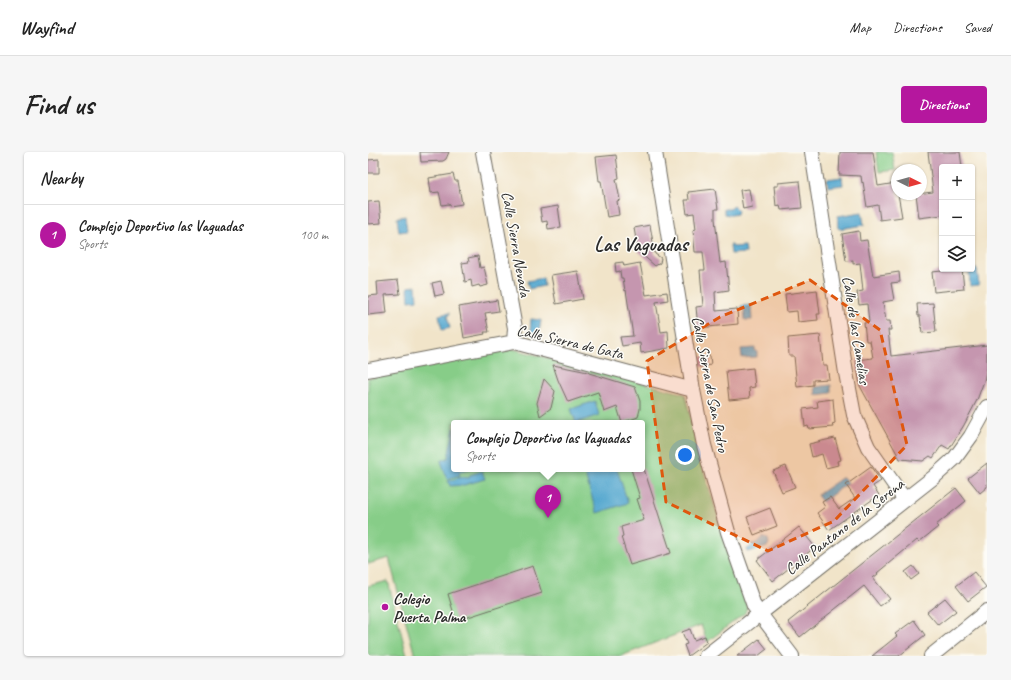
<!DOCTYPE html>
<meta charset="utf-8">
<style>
:root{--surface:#fff;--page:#f6f6f6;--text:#222;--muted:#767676;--line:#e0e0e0;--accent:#b5179e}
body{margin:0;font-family:Caveat,sans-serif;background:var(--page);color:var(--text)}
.controls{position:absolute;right:12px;top:12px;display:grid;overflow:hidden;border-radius:4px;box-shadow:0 1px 3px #0004}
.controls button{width:36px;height:36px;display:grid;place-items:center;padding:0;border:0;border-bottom:1px solid var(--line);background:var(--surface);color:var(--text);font:20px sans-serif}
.compass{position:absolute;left:523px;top:12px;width:36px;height:36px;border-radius:50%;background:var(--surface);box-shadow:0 1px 3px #0004;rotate:95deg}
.you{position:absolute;left:317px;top:303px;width:14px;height:14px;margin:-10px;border:3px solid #fff;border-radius:50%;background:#1a73e8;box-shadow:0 0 0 6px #1a73e833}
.badge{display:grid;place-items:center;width:26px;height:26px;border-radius:50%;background:var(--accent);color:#fff;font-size:13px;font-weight:700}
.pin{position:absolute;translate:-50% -33px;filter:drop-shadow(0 1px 2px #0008)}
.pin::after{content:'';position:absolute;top:21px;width:14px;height:12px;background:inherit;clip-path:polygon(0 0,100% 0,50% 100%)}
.popup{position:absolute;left:83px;top:268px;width:194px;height:52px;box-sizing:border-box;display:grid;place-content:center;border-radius:4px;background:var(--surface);filter:drop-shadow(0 1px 3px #0005);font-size:13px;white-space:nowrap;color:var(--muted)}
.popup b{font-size:15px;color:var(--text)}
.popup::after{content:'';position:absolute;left:50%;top:100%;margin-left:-8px;border:8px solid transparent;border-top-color:var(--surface)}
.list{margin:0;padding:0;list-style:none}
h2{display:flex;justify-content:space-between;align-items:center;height:52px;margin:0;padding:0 16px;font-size:17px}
h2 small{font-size:13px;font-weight:400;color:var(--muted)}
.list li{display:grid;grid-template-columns:26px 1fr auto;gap:12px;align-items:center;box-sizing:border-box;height:60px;padding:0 16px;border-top:1px solid var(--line)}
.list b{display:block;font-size:15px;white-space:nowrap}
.list p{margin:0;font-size:13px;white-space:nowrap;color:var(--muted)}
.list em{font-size:13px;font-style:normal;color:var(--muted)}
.icon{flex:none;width:22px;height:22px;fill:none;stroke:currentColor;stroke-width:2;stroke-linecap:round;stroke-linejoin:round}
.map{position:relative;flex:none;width:619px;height:504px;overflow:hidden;border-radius:4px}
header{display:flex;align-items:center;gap:24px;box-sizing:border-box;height:56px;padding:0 20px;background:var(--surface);border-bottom:1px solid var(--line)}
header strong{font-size:19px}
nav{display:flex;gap:22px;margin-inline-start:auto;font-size:14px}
.intro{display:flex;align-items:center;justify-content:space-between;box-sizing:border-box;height:96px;padding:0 24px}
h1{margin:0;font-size:28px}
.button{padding:10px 18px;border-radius:4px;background:var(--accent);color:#fff;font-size:14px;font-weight:700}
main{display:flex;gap:24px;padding:0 24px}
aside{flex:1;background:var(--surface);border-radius:4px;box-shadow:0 1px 3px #0004}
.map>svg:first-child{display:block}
</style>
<header>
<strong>Wayfind</strong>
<nav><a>Map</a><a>Directions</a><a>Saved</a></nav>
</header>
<div class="intro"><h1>Find us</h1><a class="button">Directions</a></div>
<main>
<aside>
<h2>Nearby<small></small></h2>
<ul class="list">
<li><span class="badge">1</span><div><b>Complejo Deportivo las Vaguadas</b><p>Sports</p></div><em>100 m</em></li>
</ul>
</aside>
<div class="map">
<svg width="619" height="504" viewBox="0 0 619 504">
<rect width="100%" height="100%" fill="#fdfcf7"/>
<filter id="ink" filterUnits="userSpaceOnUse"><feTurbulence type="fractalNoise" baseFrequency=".025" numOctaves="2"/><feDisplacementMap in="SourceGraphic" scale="8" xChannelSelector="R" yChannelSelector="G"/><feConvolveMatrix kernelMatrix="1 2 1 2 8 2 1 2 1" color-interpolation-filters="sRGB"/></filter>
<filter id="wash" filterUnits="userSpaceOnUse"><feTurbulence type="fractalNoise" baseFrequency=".012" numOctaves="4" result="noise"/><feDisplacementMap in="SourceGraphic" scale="16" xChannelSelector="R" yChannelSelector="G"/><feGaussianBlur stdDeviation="0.9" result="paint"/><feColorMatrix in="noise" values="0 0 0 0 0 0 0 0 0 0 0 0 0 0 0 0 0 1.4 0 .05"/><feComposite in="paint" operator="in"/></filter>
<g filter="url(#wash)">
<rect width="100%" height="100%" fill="#f1e4c9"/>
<path fill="#87cd88" stroke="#597c5a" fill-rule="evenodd" d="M508,0H524L527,18L511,20Z
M145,197L317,242L335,317L379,455L377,461L339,490L333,473L253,504H47L21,406L0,412V226ZM86,271H274V317H86Z
M20,429L39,504H0V434Z"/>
<path fill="#54a7cf" stroke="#40697d" d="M474,25L475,33L460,35L459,27Z
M366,54L370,58L369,62L363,63L356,62V57H362Z
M494,60L496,73L471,77L470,64Z
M37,64L39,79L31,80L29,66Z
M362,93H364L365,95L377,94L378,101L363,102Z
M609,117L611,133L602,134L601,118Z
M175,126L176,134L161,137L159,129Z
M48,134L49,148L41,149L40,135Z
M383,153L384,168H377L376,157H373V154Z
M81,161V163L79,164L82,176L74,178L71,163Z
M163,167L173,168L171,182L162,181Z
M387,196V199H389V205L374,206L373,197Z
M463,233V241L448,243L447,235Z
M227,249L231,263L208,271L203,257Z
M86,276V317H104L91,320L92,323L79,327L73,309L80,306Z
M215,317H249L260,351L229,361Z
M114,319L117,327L96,333L82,334L80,329L94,325L101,326L102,323Z
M475,325L480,331L454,350L449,343Z
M395,385L400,387L401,391L399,395L380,400L379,397L383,395L384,392L389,391Z"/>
<g id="blocks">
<path fill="#c596af" d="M52,0H81L78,7L75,9L53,10Z
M472,0H505L510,34L528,31L529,42H530L534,65L512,68L510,53L499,55L495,30L494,31L493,24L471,23Z
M560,0H592L594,15H574V28H572L574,46V63L551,66L548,42L565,40Z
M248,3L251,26L248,27L252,48L249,49L251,63L239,65L233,29H231L228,5Z
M11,7V21H0V8Z
M85,22L87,29H90L94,52L82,54L81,52L74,53L71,40L63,41L61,26Z
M431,29L434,56L413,58L412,53L408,54L406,34H410V31Z
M347,37L350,57H347V67L352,111L358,110L361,138L347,140L348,159L369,157L370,172L330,176L328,155L335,154L332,118H337L335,100H327L325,78L328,77L326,61L319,62L317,48H321L320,40Z
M381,37L384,55L375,57L372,38Z
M11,49L13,71L0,72V50Z
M190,54L193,75L180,77L179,69L174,70L172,57Z
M282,73L287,102L293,106L292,111L287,114L270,99L266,76Z
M491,79L492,89L499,88L505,124L531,120L532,130L523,131L526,148L515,150L518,169H522L523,178H520L523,204L619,193V215L616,229L609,248L596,273L581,297L574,293L565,306L562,304L555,309L532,307L492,234L488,208L505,206L502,189H498L496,171L501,170L499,152L491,153L489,140L495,139L492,111L485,112V108L478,109L474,82Z
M110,104L112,116L116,115L120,133L112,135L111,133L104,135L103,128L97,130L94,111L101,110L100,106Z
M255,110L256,114L272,111L278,143L299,140L300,148L288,150L293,180L300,179L301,196L273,201L272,191L254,194L252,185L265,184L258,138L257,139L255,126H253L252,119L248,120L247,111Z
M594,117L596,137L566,140L564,120Z
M210,119L215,147L188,152L183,123Z
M30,128L32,142L17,143L19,161L0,163V144L10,143L9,130Z
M73,129L76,142L67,144L64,131Z
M449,138L452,162H449L450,168L430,170L429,159L419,160L417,142Z
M129,148L131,159L117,161L121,180H116L117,182L96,186L91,155Z
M565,151L568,180L554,181L552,164H550L549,152Z
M452,183L455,213H459L461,227L445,228V233L429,235L426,204H421L420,186Z
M342,204L343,213L332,215L331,205Z
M185,213L220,220L221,221L267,235L272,249V257L270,265L254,271L249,255L236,260L230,240L200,250L190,228Z
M385,216L387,235L381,236L382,246L361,248L358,219Z
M176,227L187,239L183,256L172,264L169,251Z
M465,247L467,271L464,272L465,275L441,277L440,274L437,275L435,257L450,255L449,249Z
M467,286L473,308L469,309L470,313L458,316L454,302L444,305L441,292Z
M619,311V335L612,341L600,326Z
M418,314L427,335L414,340L405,319Z
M503,315L513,329L505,334L511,343L461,378L449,361L457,355L454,350L462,345L471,357L487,346L478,333Z
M263,317H276L303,401L262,413L253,385L255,384L253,375L276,368L269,347L272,346Z
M588,336L598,349L568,373L570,375L551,390L549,388L509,421L510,422L505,426L522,447L512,454L496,434L432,485L420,470Z
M402,356L409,374L386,383L379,365Z
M431,375L447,395L405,429L389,408Z
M165,414L174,441L88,469L80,442Z
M545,414L551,422L543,428L537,420Z
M606,420L618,435L600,449L588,434Z
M577,446L588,459L570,473L559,460Z
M546,468L557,483L531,504H504L529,484L527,482Z
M322,477L326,488L337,484L339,490L320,504L316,493L319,492L314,480Z
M391,487L399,497L390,504H369Z"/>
</g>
</g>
<g filter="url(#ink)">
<use href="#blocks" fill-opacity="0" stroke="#706c62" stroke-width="1"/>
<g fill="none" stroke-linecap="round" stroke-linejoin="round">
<defs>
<path id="minor" d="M115,0L147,176L146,190
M287,0L325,238L336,293L360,380L386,454L424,504
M444,0L478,221L486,263L500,295L537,348
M0,218L146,190L325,238
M338,504L566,325L587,306L603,284L619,255
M563,504L619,459"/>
</defs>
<use href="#minor" stroke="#706c62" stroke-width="16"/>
<use href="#minor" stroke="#fff" stroke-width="14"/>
</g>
</g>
<path fill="#df570e" fill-opacity="0.2" stroke="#df570e" stroke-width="3" stroke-dasharray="8 5" stroke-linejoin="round" d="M442,128L512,178L539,293L466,369L400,399L298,350L279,209L352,165Z"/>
<circle fill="#b5179e" stroke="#fdfcf7" stroke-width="1.5" cx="17" cy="455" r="4"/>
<g text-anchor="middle" stroke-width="3" stroke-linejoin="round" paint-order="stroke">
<g font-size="16" fill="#2b2b2b" stroke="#fdfcf7">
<text transform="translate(149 92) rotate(80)" y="6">Calle Sierra Nevada</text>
<text transform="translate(489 178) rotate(81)" y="6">Calle de las Camelias</text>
<text transform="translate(202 189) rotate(13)" y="6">Calle Sierra de Gata</text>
<text transform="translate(343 232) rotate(79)" y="6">Calle Sierra de San Pedro</text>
<text transform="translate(476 374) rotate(-38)" y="6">Calle Pantano de la Serena</text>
</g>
<g font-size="16" font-weight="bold" fill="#2b2b2b" stroke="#fdfcf7" text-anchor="start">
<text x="25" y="452">Colegio<tspan x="25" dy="18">Puerta Palma</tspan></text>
</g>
<g font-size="20" font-weight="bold" fill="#2b2b2b" stroke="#fdfcf7">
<text x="273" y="99">Las Vaguadas</text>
</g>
</g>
</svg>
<div class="controls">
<button>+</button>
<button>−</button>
<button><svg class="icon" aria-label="layers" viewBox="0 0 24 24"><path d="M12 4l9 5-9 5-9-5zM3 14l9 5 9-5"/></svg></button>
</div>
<svg class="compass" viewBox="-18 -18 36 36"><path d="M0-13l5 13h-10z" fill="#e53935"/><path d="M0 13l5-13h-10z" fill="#767676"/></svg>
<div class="you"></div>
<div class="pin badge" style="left:180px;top:366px">1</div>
<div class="popup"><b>Complejo Deportivo las Vaguadas</b>Sports</div>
</div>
</main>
